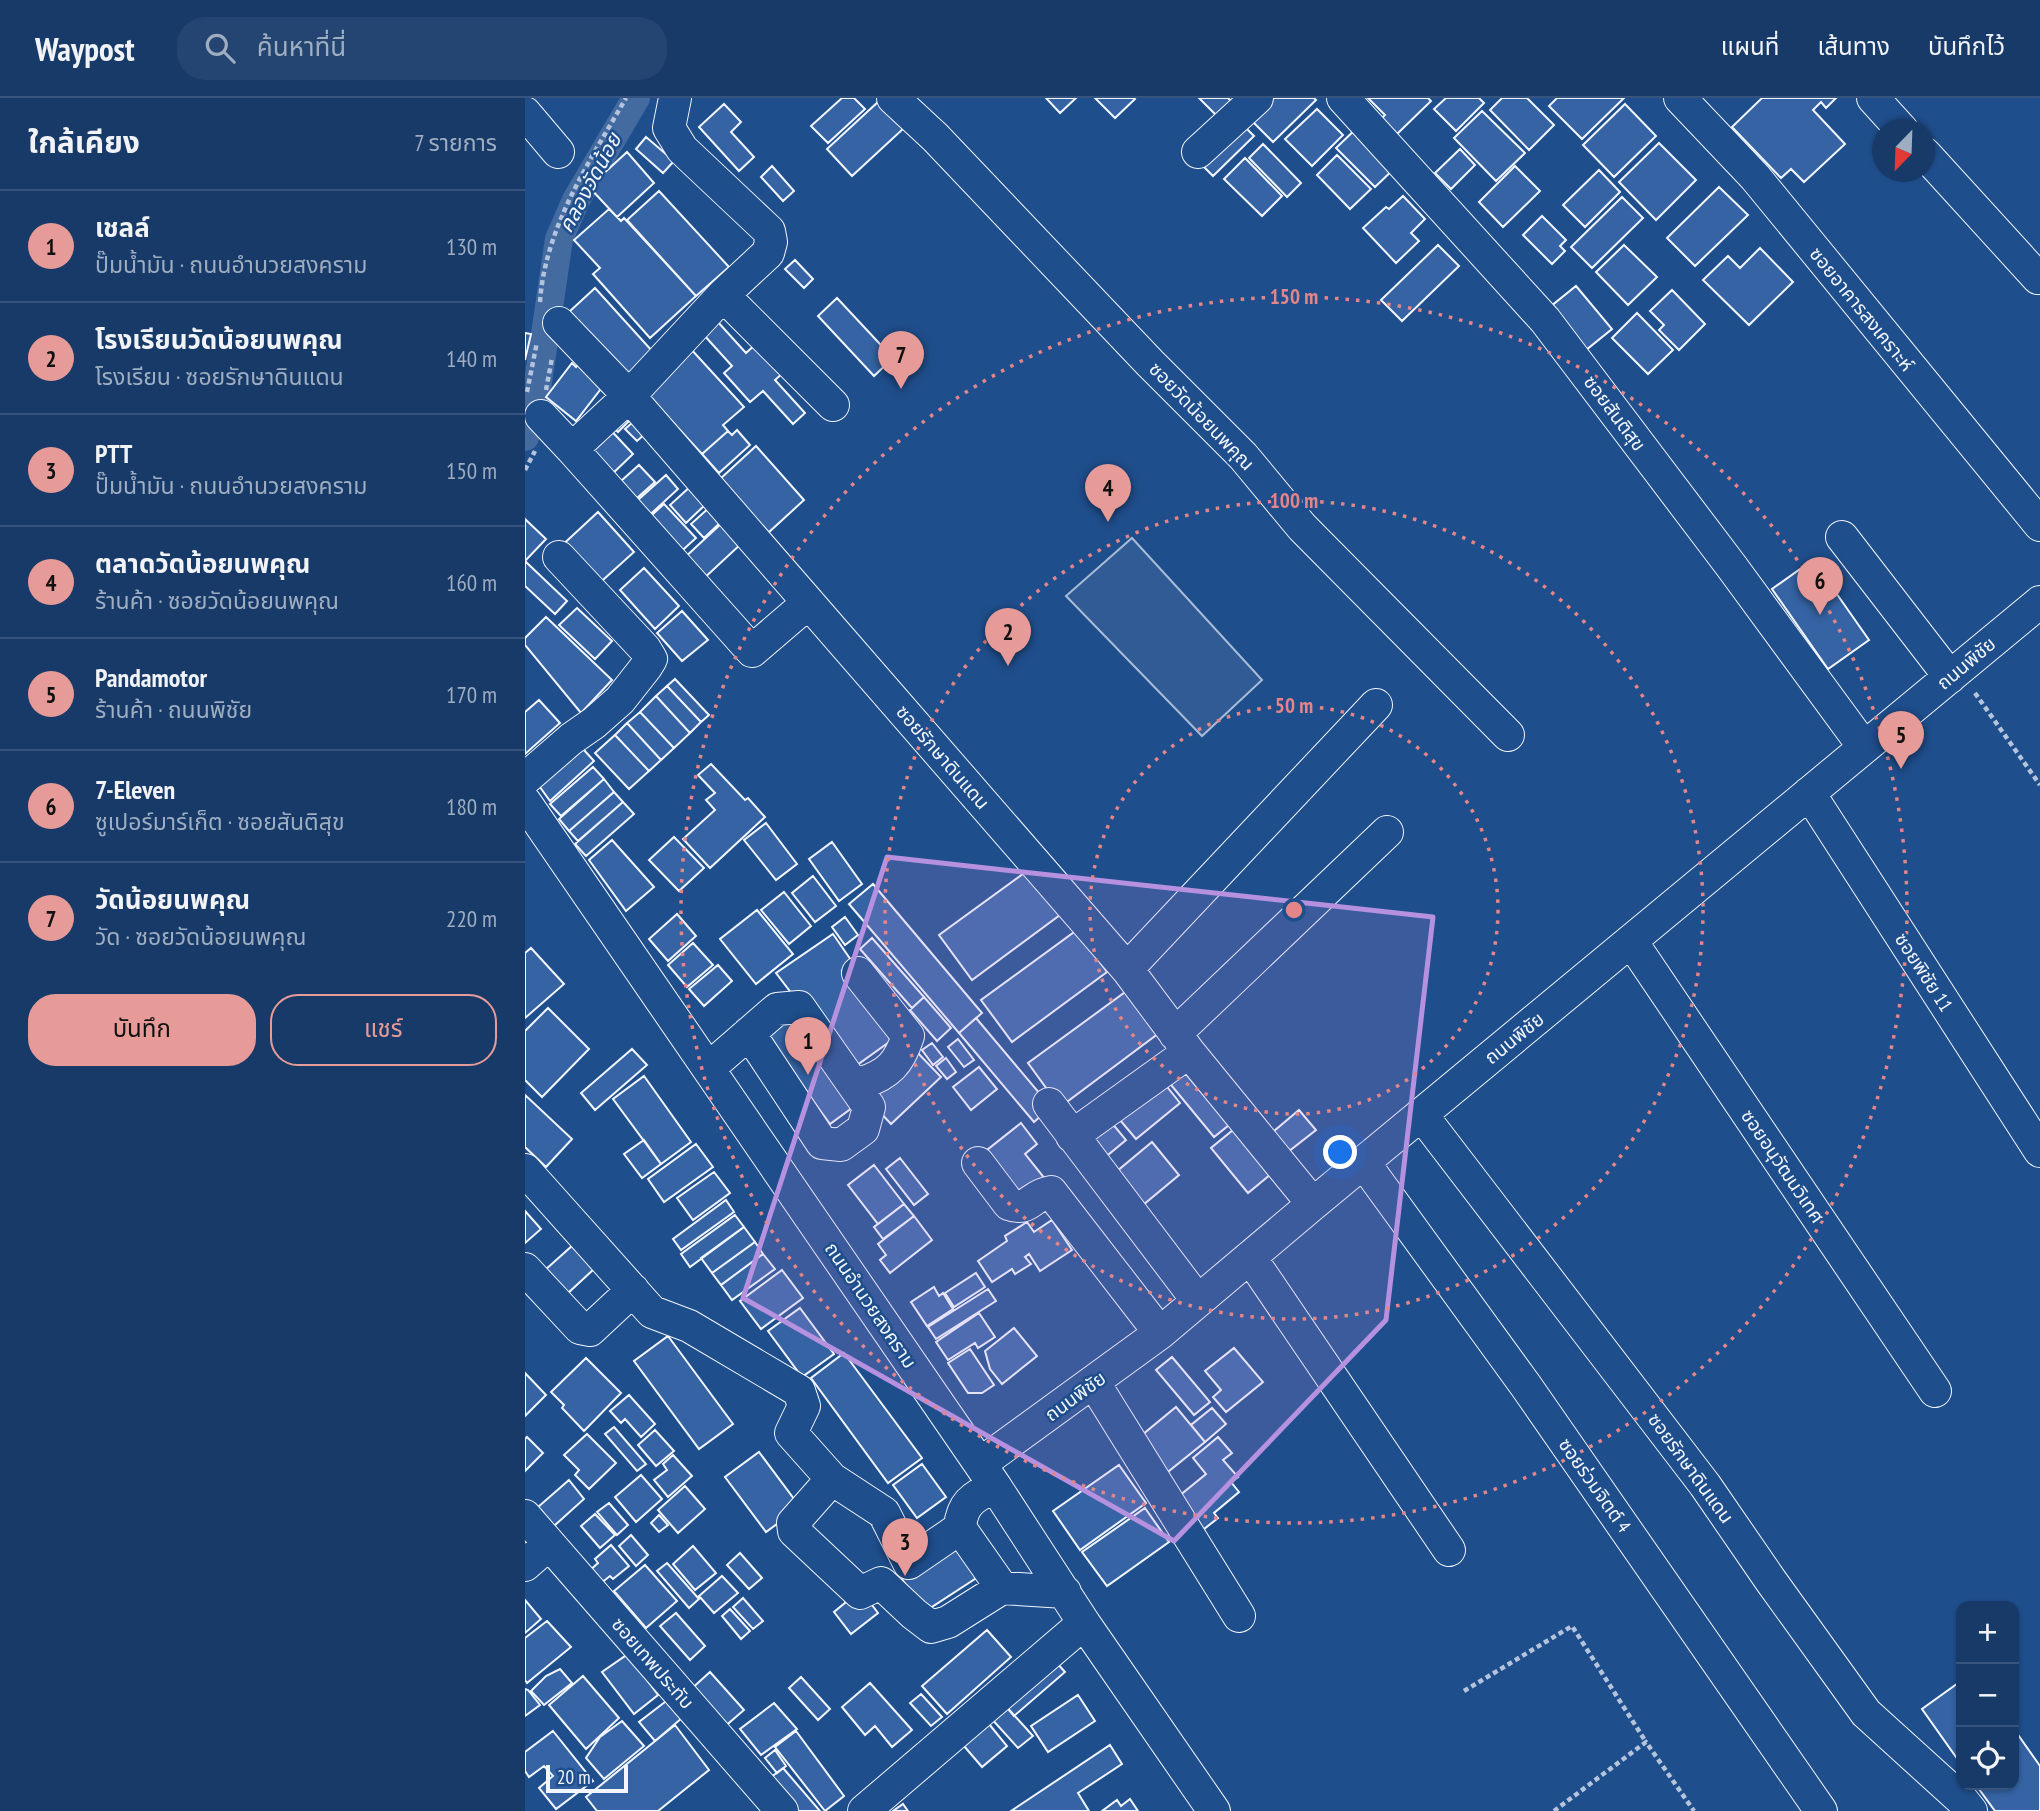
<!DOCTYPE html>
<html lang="th">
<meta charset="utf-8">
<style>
:root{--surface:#173a69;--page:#244571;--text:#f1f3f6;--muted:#9eadc0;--line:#36547d;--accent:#e69b98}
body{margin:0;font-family:"PT Sans Narrow","Noto Sans Thai",sans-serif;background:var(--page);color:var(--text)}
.controls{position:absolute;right:21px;bottom:21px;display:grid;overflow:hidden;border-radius:14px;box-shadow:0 2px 5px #0004}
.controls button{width:63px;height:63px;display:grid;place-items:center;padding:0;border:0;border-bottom:2px solid var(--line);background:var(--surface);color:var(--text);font:35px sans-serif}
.compass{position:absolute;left:1347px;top:21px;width:63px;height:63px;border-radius:50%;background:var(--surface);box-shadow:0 2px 5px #0004;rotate:203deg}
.scale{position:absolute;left:21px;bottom:18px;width:82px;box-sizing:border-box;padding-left:7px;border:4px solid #f2f6ff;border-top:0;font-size:19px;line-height:24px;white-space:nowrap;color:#f2f6ff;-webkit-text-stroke:5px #1f4e8c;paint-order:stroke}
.you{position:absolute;left:816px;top:1055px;width:24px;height:24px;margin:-18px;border:5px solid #fff;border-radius:50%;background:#1a73e8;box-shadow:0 0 0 10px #1a73e833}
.badge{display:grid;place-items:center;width:46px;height:46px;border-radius:50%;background:var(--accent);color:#111;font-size:23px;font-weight:700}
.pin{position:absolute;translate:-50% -58px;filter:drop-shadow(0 2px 4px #0008)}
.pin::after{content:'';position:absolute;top:37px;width:24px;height:21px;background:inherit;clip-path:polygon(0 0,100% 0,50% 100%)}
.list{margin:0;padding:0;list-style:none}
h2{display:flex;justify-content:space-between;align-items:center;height:91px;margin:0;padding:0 28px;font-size:30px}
h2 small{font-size:23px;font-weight:400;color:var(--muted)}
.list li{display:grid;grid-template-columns:46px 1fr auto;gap:21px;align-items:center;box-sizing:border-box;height:112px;padding:0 28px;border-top:2px solid var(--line)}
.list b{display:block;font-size:26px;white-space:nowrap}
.list p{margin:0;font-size:23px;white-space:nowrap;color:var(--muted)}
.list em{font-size:23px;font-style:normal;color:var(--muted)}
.actions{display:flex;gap:14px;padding:21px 28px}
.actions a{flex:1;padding:16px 0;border:2px solid var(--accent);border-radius:28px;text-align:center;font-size:24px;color:var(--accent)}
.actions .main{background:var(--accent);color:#111}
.icon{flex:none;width:38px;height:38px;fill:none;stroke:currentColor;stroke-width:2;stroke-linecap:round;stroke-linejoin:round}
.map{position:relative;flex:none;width:1515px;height:1713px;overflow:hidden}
header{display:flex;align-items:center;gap:42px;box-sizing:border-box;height:98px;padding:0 35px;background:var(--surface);border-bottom:2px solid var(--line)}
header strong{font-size:33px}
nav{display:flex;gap:38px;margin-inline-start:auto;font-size:24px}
.search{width:490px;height:63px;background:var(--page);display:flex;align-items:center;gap:18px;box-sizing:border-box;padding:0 24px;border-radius:28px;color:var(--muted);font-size:26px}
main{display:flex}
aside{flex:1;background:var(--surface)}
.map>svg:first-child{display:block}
</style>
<header>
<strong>Waypost</strong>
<div class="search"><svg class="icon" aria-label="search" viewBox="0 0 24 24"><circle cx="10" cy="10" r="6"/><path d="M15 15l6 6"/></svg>ค้นหาที่นี่</div>
<nav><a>แผนที่</a><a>เส้นทาง</a><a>บันทึกไว้</a></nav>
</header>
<main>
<aside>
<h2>ใกล้เคียง<small>7 รายการ</small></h2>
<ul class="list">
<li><span class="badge">1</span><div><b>เชลล์</b><p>ปั๊มน้ำมัน · ถนนอำนวยสงคราม</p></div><em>130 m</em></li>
<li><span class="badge">2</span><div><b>โรงเรียนวัดน้อยนพคุณ</b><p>โรงเรียน · ซอยรักษาดินแดน</p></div><em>140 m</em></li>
<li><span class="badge">3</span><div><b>PTT</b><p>ปั๊มน้ำมัน · ถนนอำนวยสงคราม</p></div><em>150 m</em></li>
<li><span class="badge">4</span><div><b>ตลาดวัดน้อยนพคุณ</b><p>ร้านค้า · ซอยวัดน้อยนพคุณ</p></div><em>160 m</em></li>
<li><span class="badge">5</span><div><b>Pandamotor</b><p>ร้านค้า · ถนนพิชัย</p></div><em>170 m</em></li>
<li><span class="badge">6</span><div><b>7-Eleven</b><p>ซูเปอร์มาร์เก็ต · ซอยสันติสุข</p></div><em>180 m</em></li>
<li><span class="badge">7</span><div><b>วัดน้อยนพคุณ</b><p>วัด · ซอยวัดน้อยนพคุณ</p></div><em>220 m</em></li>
</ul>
<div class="actions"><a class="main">บันทึก</a><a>แชร์</a></div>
</aside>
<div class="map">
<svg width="1515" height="1713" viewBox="0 0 1515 1713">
<rect width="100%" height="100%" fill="#1f4e8c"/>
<path fill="#305b95" stroke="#a8bbd7" stroke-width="2" d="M607,440L737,582L677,638L541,498Z"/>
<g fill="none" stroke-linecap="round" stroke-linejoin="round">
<path stroke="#446ba0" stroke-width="28" d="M0,339L12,291L34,141L51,102L111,0"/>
</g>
<path fill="#3563a3" stroke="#f2f6ff" stroke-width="2" d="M317,0H329L340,11L303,45L286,28Z
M521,0H551L535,15Z
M570,0H609L610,1L590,20Z
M674,0H703L708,5L693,19Z
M741,0H789L791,2L748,44L722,18Z
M843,0H903L906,3L871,37L856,21L860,17Z
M921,0H954L959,5L931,33L909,11Z
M977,0H1002L1029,27L1004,52L965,12Z
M1032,0H1099L1057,41L1024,8Z
M1237,0H1311L1301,10L1296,4L1288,12L1320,46L1279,84L1266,71L1256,80L1207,29Z
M354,3L379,30L327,78L302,51Z
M199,6L216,24L206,34L229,59L214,73L174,29Z
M1100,6L1131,38L1089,79L1058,47Z
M792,11L818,37L787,68L760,41Z
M957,13L1000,55L971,83L929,40Z
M714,23L729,38L688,78L673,63Z
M835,27L874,66L850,89L811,50Z
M121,39L149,63L138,75L111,51Z
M1134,45L1171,82L1131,122L1094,84Z
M738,46L776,85L762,99L724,60Z
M935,51L950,67L926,91L910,75Z
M102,54L129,85L92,119L64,89Z
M812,57L846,91L825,111L792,77Z
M720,60L757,98L737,118L699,81Z
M247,68L269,93L258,103L236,79Z
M990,68L1015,93L978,129L954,104Z
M1074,72L1095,94L1060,129L1038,107Z
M1194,89L1223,117L1170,168L1142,140Z
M134,93L204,169L171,198L102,122Z
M878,98L900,121L886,135L894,143L871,165L838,130L861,109L864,111Z
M1097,99L1118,120L1067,170L1046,149Z
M84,111L96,123L99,120L171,198L125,240L68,176L75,170L49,142Z
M1017,118L1041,142L1035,148L1040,153L1027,166L998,137Z
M913,147L934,168L877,223L856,202Z
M1099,147L1132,179L1103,207L1071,174Z
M1235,150L1268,184L1224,227L1178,182L1203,158L1215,170Z
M270,162L288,181L279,190L260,171Z
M1051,188L1087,231L1061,252L1025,209Z
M70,190L128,254L103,278L44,214Z
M1147,192L1180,226L1154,252L1134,232L1139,227L1125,213Z
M312,200L368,260L349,278L293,218Z
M1112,215L1148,252L1123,276L1087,240Z
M192,223L221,255L232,245L258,275L250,282L280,315L268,326L238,293L225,304L199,275L207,268L178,236Z
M0,235L6,236L0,262Z
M165,250L219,309L198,327L203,333L177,356L119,293Z
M56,263L82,283L51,323L21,299L47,265L51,269Z
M95,310L106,321L93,334L82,323Z
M108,324L120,336L112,343L100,331Z
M80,326L108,356L83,380L54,350Z
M212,332L225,347L194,375L177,356L203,333L207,337Z
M231,348L279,402L243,435L195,381Z
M114,367L130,384L103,408L87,391Z
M141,377L153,391L118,423L105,409Z
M166,388L182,405L161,425L145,407Z
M139,406L171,440L150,459L118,425Z
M186,408L198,422L179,440L166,426Z
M73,414L109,454L69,490L33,451Z
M0,421L21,441L0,463Z
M198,424L217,445L176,483L157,462Z
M1288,462L1344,542L1303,571L1247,491Z
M0,463L42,503L30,516L0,488Z
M119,470L154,508L130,531L95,492Z
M52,510L87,543L70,561L34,527Z
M157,513L183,542L157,563L132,535Z
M21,519L87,582L56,615L0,547V540Z
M150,581L184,617L176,624L142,588Z
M142,588L176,624L165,635L131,598Z
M131,598L165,635L149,650L115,614Z
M14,602L35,625L0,656V614Z
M115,614L149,650L136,662L102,625Z
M102,625L136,662L124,673L90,637Z
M90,637L124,673L104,691L70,655Z
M48,640L69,663L25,703L7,678Z
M186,666L220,702L223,700L240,719L185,770L158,741L190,712L181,702L190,695L173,677Z
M68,669L79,681L36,718L25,706Z
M79,681L89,694L44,733L34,721Z
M89,694L98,704L53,743L44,733Z
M98,704L109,716L61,758L50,746Z
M241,725L272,766L251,782L219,742Z
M149,739L179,770L154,793L124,762Z
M87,742L129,789L101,813L64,762Z
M307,744L337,786L314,803L284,761Z
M506,770L539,814L447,882L414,837Z
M288,778L311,808L290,824L267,795Z
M348,786L457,915L434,935L324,806Z
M259,794L286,828L264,846L236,812Z
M232,812L268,856L231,886L195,841Z
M152,816L171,838L143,863L124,841Z
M320,819L333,837L320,847L307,829Z
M552,832L582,874L487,944L456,902Z
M308,836L328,865L317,873L367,942L325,972L251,875Z
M347,840L399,899L387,910L335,851Z
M168,845L188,867L162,889L143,867Z
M6,850L39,886L0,920V855Z
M193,867L207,883L179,908L164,891Z
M603,892L634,935L535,1009L503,965Z
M399,899L426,930L412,943L385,912Z
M23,910L64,951L17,999L0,982V933Z
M264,914L331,1007L305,1026L237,933Z
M451,920L526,1009L509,1024L434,935Z
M433,941L449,962L439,969L423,949Z
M407,945L418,959L408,967L397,952Z
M388,950L416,979L366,1026L338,996Z
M107,951L122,967L70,1012L56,995Z
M421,960L431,974L422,981L411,968Z
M454,969L472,991L446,1012L428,989Z
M656,970L704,1027L689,1039L642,982Z
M119,978L166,1044L136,1066L88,1001Z
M639,985L655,1005L611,1041L595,1022Z
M0,997L47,1041L21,1069L0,1049Z
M774,1012L791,1032L759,1057L743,1038Z
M586,1024L601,1042L578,1061L563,1044Z
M496,1025L512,1046L500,1056L521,1082L493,1103L476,1070L462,1052Z
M708,1032L746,1076L723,1095L686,1050Z
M119,1042L136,1066L117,1080L99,1056Z
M627,1044L654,1077L618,1107L591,1074Z
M171,1046L188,1069L139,1104L123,1081Z
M375,1060L403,1096L389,1107L361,1071Z
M349,1067L379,1106L353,1126L323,1087Z
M189,1074L205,1095L168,1122L152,1100Z
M201,1102L209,1114L156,1152L148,1141Z
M379,1106L389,1118L358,1141L349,1129Z
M0,1113L16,1131L0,1145Z
M210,1117L219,1129L165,1169L156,1156Z
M389,1118L407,1142L365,1175L355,1162L361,1157L353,1146Z
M527,1122L547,1152L515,1173L504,1156L500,1159L506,1166L490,1176L487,1171L467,1184L453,1163L482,1143L480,1138L502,1124L509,1134Z
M219,1129L230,1144L187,1175L176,1160Z
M230,1144L238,1156L196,1187L187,1175Z
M48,1147L69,1171L42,1196L20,1172Z
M238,1156L250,1171L207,1202L196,1187Z
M257,1172L278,1200L236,1231L215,1203Z
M451,1175L460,1189L429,1209L420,1195Z
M409,1189L414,1198L418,1195L428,1211L402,1228L386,1204Z
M463,1191L471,1203L411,1241L403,1229Z
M275,1210L309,1256L277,1279L243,1233Z
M454,1215L470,1239L453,1250L450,1245L423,1262L411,1244Z
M489,1230L512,1258L477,1286L465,1271L460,1253Z
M143,1238L208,1326L174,1351L109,1263Z
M709,1250L738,1284L701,1314L688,1299L696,1292L680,1273Z
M445,1251L469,1287L457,1295H443L423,1265Z
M319,1255L397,1360L363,1385L286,1280Z
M647,1259L685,1304L669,1317L631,1272Z
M61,1260L96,1295L59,1333L37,1310L39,1307L26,1294Z
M0,1275L21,1297L0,1318Z
M104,1297L130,1326L116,1339L100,1321L96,1325L85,1313Z
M651,1309L680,1344L639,1377L611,1342Z
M687,1310L701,1326L680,1344L666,1327Z
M89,1329L121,1366L112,1373L80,1336Z
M130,1332L149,1353L131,1368L113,1347Z
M62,1336L91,1365L64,1391L50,1377L54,1372L39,1357Z
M2,1339L18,1355L0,1373V1341Z
M693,1339L707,1355L698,1362L713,1379L706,1384L714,1394L689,1415L693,1420L674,1435L648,1403L681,1376L668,1360Z
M234,1354L275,1409L241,1434L200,1379Z
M148,1357L167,1378L143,1399L129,1382L142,1372L138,1366Z
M397,1366L421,1399L392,1420L368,1387Z
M594,1367L621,1405L555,1452L528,1413Z
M116,1377L137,1401L111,1424L90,1399Z
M44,1382L59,1401L29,1428L13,1409Z
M160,1388L180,1411L153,1435L133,1412Z
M84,1405L103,1427L92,1437L72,1414Z
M620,1410L644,1444L582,1488L557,1454Z
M70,1416L90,1437L75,1450L56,1428Z
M134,1417L143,1427L134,1434L126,1425Z
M106,1437L123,1457L111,1468L94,1448Z
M434,1444L456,1477L399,1514L377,1481Z
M86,1447L104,1468L88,1481L85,1478L75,1486L63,1474L73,1465L70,1461Z
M168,1448L191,1475L170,1492L148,1466Z
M215,1455L237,1480L224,1491L202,1467Z
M142,1465L174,1501L164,1510L132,1473Z
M120,1467L152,1503L121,1530L89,1493Z
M197,1478L213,1495L189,1515L174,1498Z
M218,1500L238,1523L228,1531L208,1509Z
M326,1500L334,1510L344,1503L353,1515L326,1536L309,1514Z
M0,1502L16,1521L0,1535Z
M205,1511L225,1533L216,1541L197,1518Z
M151,1515L180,1548L165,1562L135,1528Z
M22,1523L46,1549L2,1585L0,1582V1540Z
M462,1532L486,1559L422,1616L397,1588Z
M103,1556L133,1597L109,1616L77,1574Z
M530,1563L540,1574L489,1618L479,1606Z
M35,1571L47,1585L19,1607L6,1593L21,1578Z
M185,1574L219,1612L198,1630L164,1593Z
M58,1578L94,1620L61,1651L24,1607Z
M276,1579L305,1611L293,1622L264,1590Z
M1436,1583V1666L1397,1611Z
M345,1585L387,1632L367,1649L350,1628L340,1637L317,1609Z
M0,1591L3,1592L15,1607L0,1618Z
M396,1596L417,1619L406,1628L385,1605Z
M149,1597L164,1614L130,1643L114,1624Z
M553,1597L570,1623L523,1654L506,1628Z
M249,1605L272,1631L236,1657L215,1631Z
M479,1606L508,1638L493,1650L465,1619Z
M97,1623L119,1648L79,1681L61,1660L75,1639Z
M464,1626L482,1648L457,1669L439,1648Z
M150,1627L184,1672L133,1713H72L61,1699Z
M1489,1631L1515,1668V1713H1470L1451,1687H1489Z
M28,1633L68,1683L31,1711L14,1690L28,1678L19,1668L4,1679L0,1673V1654Z
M271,1633L319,1698L300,1713L250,1649Z
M585,1647L597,1666L553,1695L564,1713H486Z
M250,1652L261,1668L252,1675L240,1660Z
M258,1670L295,1713H260L237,1686Z
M605,1701L613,1713H577L592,1702L596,1708Z
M378,1706L383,1713H368Z"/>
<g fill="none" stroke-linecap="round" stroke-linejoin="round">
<defs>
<path id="minor" d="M368,0L410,39L625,265L718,358L777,429L983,637
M818,0L1020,222L1207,469L1339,649
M1155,0L1230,79L1515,427
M1348,0L1377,32
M0,15L33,54
M673,54L732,0
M1400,56L1513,180
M198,197L308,307
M34,225L104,298L602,871L664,954L788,1106
M16,318L47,351L104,298L198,197L243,155L246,144L244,133L157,51L144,30L150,0
M47,351L227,553L283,505
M1317,439L1425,579
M0,681L46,641L69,625L95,602L121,569L126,561L120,551L34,459
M1284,695L1515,1053
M0,704L470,1388L559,1525L689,1713
M1106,843L1410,1293
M602,871L851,607
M650,936L862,734
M184,970L252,911L274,909L344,1009L338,1031L316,1047L297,1045L224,935
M326,982L337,985C364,976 374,965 383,938L333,875
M524,1006L673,1203
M896,1016L1180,1387L1246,1483L1341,1615L1438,1703L1446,1713
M547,1038L664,954
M453,1065L484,1106C505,1114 505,1097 526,1094L635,1235
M839,1065L1001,1288L1296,1713
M0,1072L127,1214L164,1228L274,1293L279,1308L266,1335L307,1381L359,1415L384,1465L435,1430C437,1404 449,1399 470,1388
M725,1159L924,1452
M0,1171L55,1230L65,1232L108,1192
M569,1285L714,1518
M455,1366L635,1235L788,1106L1515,504
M307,1381L268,1425L269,1433L335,1495L356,1485L389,1516L406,1529L423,1524L477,1490
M0,1418L257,1713
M435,1430L477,1490L540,1494
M0,1467L24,1446
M339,1713L559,1525"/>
</defs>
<use href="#minor" stroke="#f2f6ff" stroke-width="34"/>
<path stroke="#b3c4dc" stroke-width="4.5" stroke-dasharray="5 3.5" stroke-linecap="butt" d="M15,204C20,129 65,63 101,0
M21,292L27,260
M2,294L12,244
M0,372L10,353
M1450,595L1515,687
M939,1593L1047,1528L1121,1644
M1029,1713L1121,1644L1169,1713"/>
<use href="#minor" stroke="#1f4e8c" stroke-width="32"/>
</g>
<path fill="#b691df" fill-opacity="0.2" stroke="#b691df" stroke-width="5" stroke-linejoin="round" d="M362,759L908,819L861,1222L649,1443L218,1200Z"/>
<g fill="none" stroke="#e38589" stroke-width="3.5" stroke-dasharray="3.5 7">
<circle cx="769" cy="812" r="204"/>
<circle cx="769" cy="812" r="409"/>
<circle cx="769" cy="812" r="613"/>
</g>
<g text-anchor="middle" stroke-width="5" stroke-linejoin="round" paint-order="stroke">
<g font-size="19" fill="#f2f6ff" stroke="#1f4e8c">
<text transform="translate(1337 211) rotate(51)" y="7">ซอยอาคารสงเคราะห์</text>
<text transform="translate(1090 315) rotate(53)" y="7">ซอยสันติสุข</text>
<text transform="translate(677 318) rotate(46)" y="7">ซอยวัดน้อยนพคุณ</text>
<text transform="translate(1441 565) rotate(-40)" y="7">ถนนพิชัย</text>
<text transform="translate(418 659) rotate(49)" y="7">ซอยรักษาดินแดน</text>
<text transform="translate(1399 874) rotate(57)" y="7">ซอยพิชัย 11</text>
<text transform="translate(989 940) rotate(-39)" y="7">ถนนพิชัย</text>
<text transform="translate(1258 1068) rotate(56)" y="7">ซอยอนุวัฒนวิเทศ</text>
<text transform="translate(346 1207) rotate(56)" y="7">ถนนอำนวยสงคราม</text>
<text transform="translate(550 1298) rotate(-36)" y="7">ถนนพิชัย</text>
<text transform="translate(1166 1370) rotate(54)" y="7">ซอยรักษาดินแดน</text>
<text transform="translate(1070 1387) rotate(55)" y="7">ซอยร่วมจิตต์ 4</text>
<text transform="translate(128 1565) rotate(49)" y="7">ซอยเทพประทับ</text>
</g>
<g font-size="21" font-style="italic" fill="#f2f6ff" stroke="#1f4e8c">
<text transform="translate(65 85) rotate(-62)" y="7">คลองวัดน้อย</text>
</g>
</g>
<circle cx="769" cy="812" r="10" fill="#e38589" stroke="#1f4e8c" stroke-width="3.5"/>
<g font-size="21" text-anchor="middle" font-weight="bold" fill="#e38589" stroke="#1f4e8c" stroke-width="5" stroke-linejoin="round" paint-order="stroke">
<text x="769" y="206">150 m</text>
<text x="769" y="410">100 m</text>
<text x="769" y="615">50 m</text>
</g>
</svg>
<div class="controls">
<button>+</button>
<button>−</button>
<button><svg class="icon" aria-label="locate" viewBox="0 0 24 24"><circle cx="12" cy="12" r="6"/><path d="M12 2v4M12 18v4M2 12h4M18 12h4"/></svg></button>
</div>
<svg class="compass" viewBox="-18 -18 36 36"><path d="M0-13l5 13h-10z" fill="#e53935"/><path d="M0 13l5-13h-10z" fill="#9eadc0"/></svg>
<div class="scale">20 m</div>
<div class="you"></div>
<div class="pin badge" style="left:283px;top:977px">1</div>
<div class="pin badge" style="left:483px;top:568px">2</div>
<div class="pin badge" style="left:380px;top:1478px">3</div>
<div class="pin badge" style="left:583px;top:424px">4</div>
<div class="pin badge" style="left:1376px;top:671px">5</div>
<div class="pin badge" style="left:1295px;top:517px">6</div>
<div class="pin badge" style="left:376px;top:291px">7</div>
</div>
</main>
